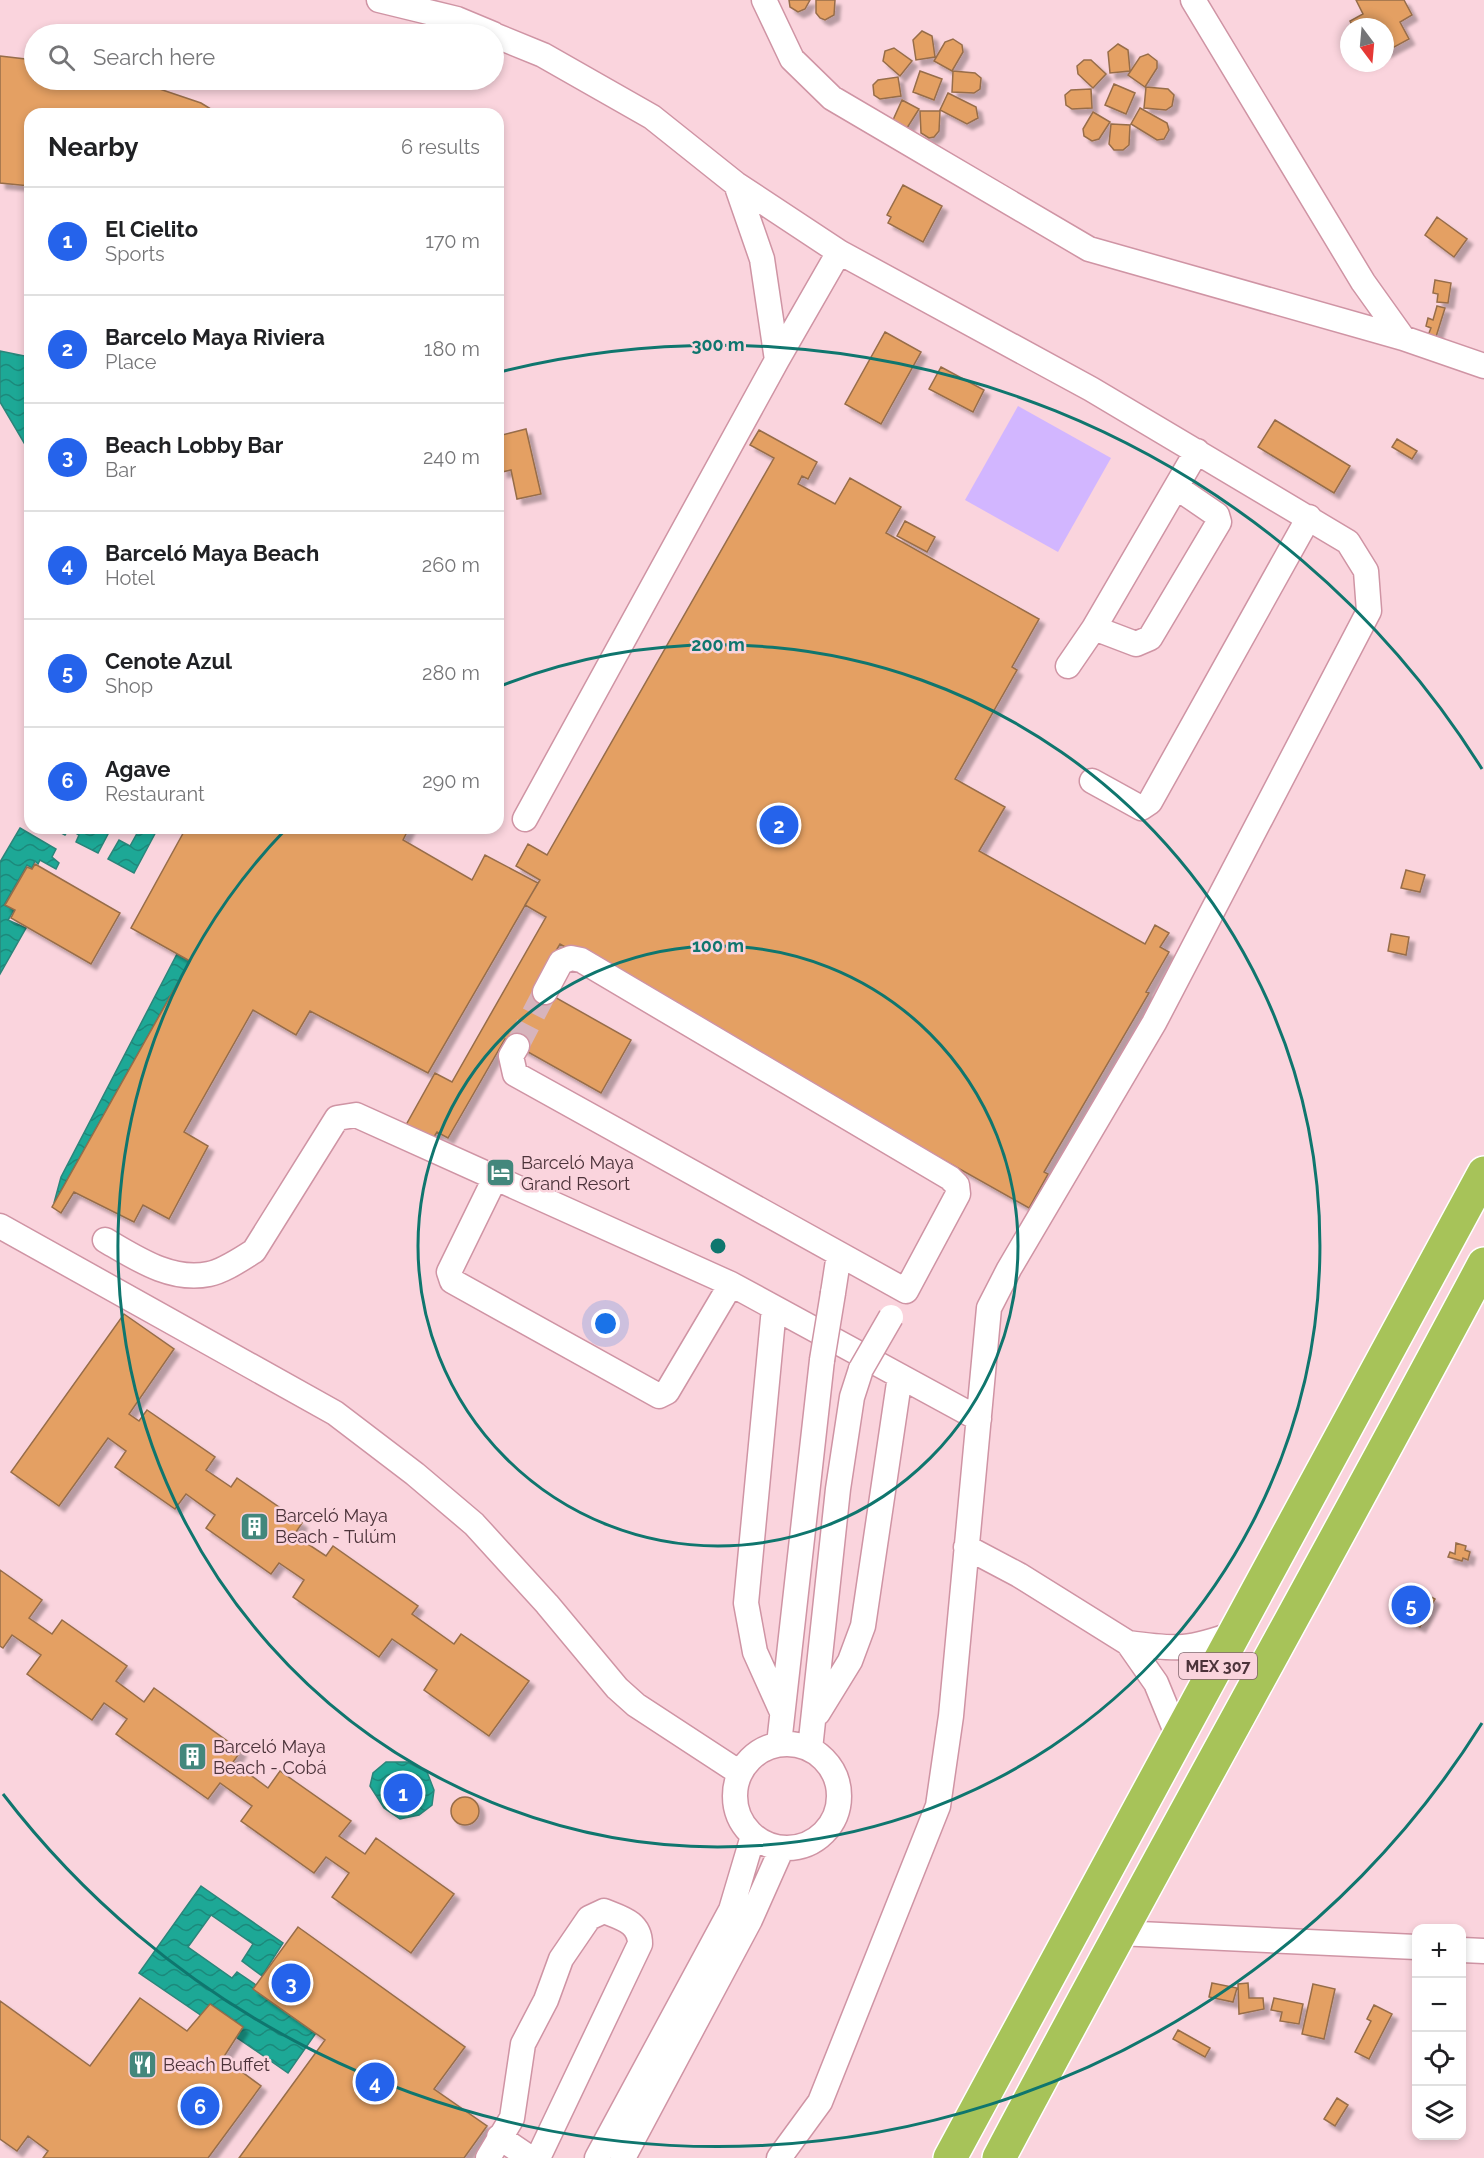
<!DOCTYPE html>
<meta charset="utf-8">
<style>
:root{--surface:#fff;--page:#f2f2f2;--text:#202124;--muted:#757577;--line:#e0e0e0;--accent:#2563eb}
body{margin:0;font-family:Raleway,sans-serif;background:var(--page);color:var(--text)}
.controls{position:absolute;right:18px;bottom:18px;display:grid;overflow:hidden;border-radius:12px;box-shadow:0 3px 9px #0003}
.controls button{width:54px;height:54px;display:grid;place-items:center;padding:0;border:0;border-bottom:2px solid var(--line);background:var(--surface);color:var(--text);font:30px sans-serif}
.compass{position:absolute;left:1340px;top:18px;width:54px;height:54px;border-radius:50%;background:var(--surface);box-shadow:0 3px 9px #0003;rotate:164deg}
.you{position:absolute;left:606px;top:1324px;width:21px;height:21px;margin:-15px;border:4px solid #fff;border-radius:50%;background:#1a73e8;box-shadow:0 0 0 9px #1a73e833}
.badge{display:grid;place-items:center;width:39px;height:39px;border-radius:50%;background:var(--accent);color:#fff;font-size:20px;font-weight:700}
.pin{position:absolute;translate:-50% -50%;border:3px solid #fff;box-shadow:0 2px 6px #0006}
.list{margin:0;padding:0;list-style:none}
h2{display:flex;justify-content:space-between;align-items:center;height:78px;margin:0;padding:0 24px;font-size:26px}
h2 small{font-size:20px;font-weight:400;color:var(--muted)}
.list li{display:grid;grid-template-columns:39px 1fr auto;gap:18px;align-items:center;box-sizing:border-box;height:108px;padding:0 24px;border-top:2px solid var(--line)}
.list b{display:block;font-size:22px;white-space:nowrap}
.list p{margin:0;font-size:20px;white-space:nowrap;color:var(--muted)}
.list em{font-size:20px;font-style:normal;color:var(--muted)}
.icon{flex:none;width:33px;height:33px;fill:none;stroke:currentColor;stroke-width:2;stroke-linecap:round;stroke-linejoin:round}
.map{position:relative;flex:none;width:1484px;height:2158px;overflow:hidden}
.search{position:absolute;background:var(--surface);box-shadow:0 3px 9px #0003;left:24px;top:24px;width:480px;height:66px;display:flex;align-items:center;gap:15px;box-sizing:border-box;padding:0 21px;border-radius:33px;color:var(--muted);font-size:22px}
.panel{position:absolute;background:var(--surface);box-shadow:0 3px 9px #0003;left:24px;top:108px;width:480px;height:726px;border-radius:18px}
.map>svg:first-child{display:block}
</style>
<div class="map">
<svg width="1484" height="2158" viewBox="0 0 1484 2158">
<defs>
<pattern id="water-waves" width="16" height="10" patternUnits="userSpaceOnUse" patternTransform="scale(1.5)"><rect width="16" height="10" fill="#1da896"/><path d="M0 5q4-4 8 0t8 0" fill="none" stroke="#1c897b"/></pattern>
<filter id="shadow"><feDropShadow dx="5.5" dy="5.5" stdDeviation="1.5" flood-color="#0004"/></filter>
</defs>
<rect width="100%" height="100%" fill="#fad4dd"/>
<path fill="#d2b6ff" d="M1018,406L1111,458L1058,552L965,500Z"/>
<path fill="url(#water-waves)" stroke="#2b857a" stroke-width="1.5" d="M0,351L30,357V453L0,402Z
M20,828L56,849L52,857L59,863L56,869L40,860L38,864L35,861L32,868L27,865L4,905L14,910L8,920L26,928L0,974V862Z
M52,828H97L108,834L98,853L76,842L79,835L69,829L65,835Z
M140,828H158L134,873L108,859L119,840L130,846Z
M177,954L190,961L54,1203L61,1177Z
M386,1762H407L427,1772L434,1790L432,1805L419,1815L400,1819L384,1808L370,1786L373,1773Z
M201,1886L283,1943L262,1976L242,1961L253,1944L211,1915L188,1947L232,1978L237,1972L256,1985L254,1989L316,2033L288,2073L236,2037L243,2027L211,2004L202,2016L139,1973Z"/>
<path fill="#e4a063" stroke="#976d49" stroke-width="1.5" filter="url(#shadow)" d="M789,0H810L805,9L798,12L790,7Z
M816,0H835L834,15L825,20L820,18L816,13Z
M1356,0H1404L1412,15L1400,22L1409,39L1385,52V27H1353L1350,21L1363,14Z
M922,31L932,36L935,57L916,60L913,40Z
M953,39L962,45L963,52L952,71L934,61L945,42Z
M1118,44L1128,50L1130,71L1110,73L1108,52Z
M894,48L912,61L900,76L883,61L885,51Z
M1148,54L1157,61V68L1145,87L1128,75L1140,57Z
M0,56L34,60V80H133L201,103L219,114H30V186L0,183Z
M1084,60H1091L1106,74L1093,88L1078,74L1077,66Z
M920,71L942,79L934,100L913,92Z
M953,71L975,73L981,78L980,89L974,93L952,92Z
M898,77L901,96L880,99L874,95L873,85L878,80Z
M1114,84L1135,93L1126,114L1105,105Z
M1146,87L1168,89L1174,95L1172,106L1166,110L1144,108Z
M1091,89L1092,108L1072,109L1066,105L1065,95L1071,90Z
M948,93L976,107L978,118L967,124L940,110Z
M902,100L919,109L907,128L893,120Z
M1140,108L1167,123L1169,130L1164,139L1157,140L1131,124Z
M920,111H940L939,131L934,137L929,138L921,133Z
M1093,112L1110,122L1099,139L1092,141L1084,136L1083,129Z
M1111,124L1130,125L1129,145L1123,150H1114L1109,144Z
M903,185L942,206L923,242L888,223L891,217L887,215Z
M1437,217L1467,239L1454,257L1425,235Z
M1435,280L1451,283L1448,303L1437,302L1438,294L1433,293Z
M1437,306L1445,308L1435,340L1427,338L1431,328L1426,326L1428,318L1433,320Z
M885,332L921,352L881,424L845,404Z
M941,367L984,390L973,412L929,389Z
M1275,420L1350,466L1334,493L1258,447Z
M526,429L541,494L517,499L511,470L502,472L498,436Z
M759,430L817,462L808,479L802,476L798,484L835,504L850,478L901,507L886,533L1039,619L1012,667L1017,670L955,779L1005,807L979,851L1145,944L1155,925L1169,933L1160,947L1169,952L1146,992L1149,993L1044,1172L1048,1174L1029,1208L560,944L535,986L631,1040L601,1093L505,1039L448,1138L437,1132L432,1140L406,1125L435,1073L452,1082L546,917L525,905L540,880L516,866L528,844L547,855L774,458L750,445Z
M1397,439L1417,451L1412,459L1392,447Z
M905,521L935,537L927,552L897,536Z
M186,828H409L403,840L472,880L485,855L538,883L428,1073L310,1011L296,1035L253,1010L184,1132L208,1146L169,1219L143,1205L134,1222L74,1192L61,1213L52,1207L190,961L131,928Z
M35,864L120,913L91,964L11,918L15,910L5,905L27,867L32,869Z
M1406,870L1425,875L1420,892L1401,888Z
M1391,934L1409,937L1406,955L1388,951Z
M124,1314L174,1349L129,1414L139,1421L147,1410L215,1457L206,1470L231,1487L237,1478L302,1523L294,1535L326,1556L333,1546L418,1606L412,1614L454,1644L461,1634L529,1681L489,1736L424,1690L437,1670L392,1639L379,1657L293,1597L304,1580L279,1563L271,1574L206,1528L215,1515L186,1494L175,1509L115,1467L126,1451L108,1438L59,1506L11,1472Z
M1456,1543L1466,1546L1465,1550L1470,1552L1468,1560L1463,1558L1462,1561L1448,1557L1450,1552L1455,1554Z
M0,1570L42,1600L29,1618L52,1634L62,1620L127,1666L116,1681L144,1702L154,1688L241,1751L233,1762L268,1788L280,1771L351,1821L339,1836L365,1854L376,1838L454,1894L411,1953L332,1897L349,1873L326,1857L314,1873L241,1821L252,1806L220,1783L208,1799L116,1734L127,1719L104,1703L92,1720L27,1674L41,1655L12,1635L3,1648L0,1646Z
M1412,1586L1435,1599L1420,1627L1405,1619L1410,1609L1402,1605Z
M451 1811a14 14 0 1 1 28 0a14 14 0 1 1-28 0Z
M298,1927L465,2047L434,2089L487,2126L464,2158H239L325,2040L253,1989Z
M1212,1983L1237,1988L1233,2002L1209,1997Z
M1248,1983L1249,1998H1263L1264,2009L1239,2014L1238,1984Z
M1313,1984L1335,1989L1324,2039L1302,2034Z
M140,1998L187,2031L210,2004L243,2027L223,2058L261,2086L208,2158H43L48,2151L28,2136L17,2151L0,2139V2001L90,2066Z
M1274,1998L1303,2004L1299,2024L1280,2021L1282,2012L1271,2010Z
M1374,2005L1392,2014L1369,2059L1355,2052L1371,2021L1367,2019Z
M1178,2030L1210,2048L1205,2057L1173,2039Z
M1337,2098L1348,2105L1335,2126L1324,2119Z"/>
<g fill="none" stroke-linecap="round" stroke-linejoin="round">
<path stroke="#d7b4bc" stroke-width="24" stroke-dasharray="24 12" stroke-linecap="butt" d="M517,1046L545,992"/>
<defs>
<path id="minor" d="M379,0L457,19L493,34
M764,0L792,59L832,98L1089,249L1403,338L1484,366
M1193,0L1363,282L1403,338
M494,35L543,55L652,117L736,184L839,252L1091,389L1348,542L1366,571L1369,611L1154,1023L1009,1269L989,1308L951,1716L938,1806L820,2102L779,2158
M736,184L762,259L777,360
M1094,628L1136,644L1150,638L1219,522L1217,515L1176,487
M1068,666L1094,628L1197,451
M1092,781L1141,808L1150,802L1309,517
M525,819L777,360L839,252
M517,1046L511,1056L515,1074L906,1291L958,1194L957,1185L950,1178L581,960L571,958L561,962L545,992
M496,1176L449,1272L452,1281L659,1396L667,1392L731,1284
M0,1226L335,1413L415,1474L474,1524L547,1604L617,1688L636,1705L740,1773
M105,1240C136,1258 171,1282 209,1274C224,1271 241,1259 254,1251L337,1118L356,1115L731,1284L979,1419
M833,1293L839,1254
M774,1308L746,1603L755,1652L782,1712
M966,1547L1019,1575L1128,1643L1156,1683L1179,1739
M1128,1643C1178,1650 1189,1650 1236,1633
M818,1713L850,1661L863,1626L900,1376
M735 1796a52 52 0 1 1 104 0a52 52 0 1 1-104 0Z
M779,1744L822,1360
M810,1749L838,1489L852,1397L861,1369
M1118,1933L1416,1947
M1462,1950L1484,1951
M499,2137L530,2158
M488,2158L512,2118L523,2044L546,2000L561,1959L589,1918L604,1911C621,1918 640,1922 640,1944L538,2158
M597,2158L731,1910L753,1836
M623,2158L750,1920L782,1848"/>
<path id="highway" d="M950,2158L1484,1173
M999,2158C1158,1858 1325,1563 1484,1264"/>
</defs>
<use href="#minor" stroke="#cf94a4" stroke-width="27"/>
<use href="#highway" stroke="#fff" stroke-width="36"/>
<use href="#minor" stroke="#fff" stroke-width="24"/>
<use href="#highway" stroke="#a7c359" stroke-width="33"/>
<defs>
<path id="minor-bridge" d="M822,1360L833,1293
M861,1369L891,1317"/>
</defs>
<use href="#minor-bridge" stroke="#cf94a4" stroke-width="27" stroke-linecap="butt"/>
<use href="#minor-bridge" stroke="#fff" stroke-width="24"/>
</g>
<g fill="none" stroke="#0f766e" stroke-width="3">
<circle cx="718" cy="1246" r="300"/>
<path d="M503 685A601 601 0 1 1 286 829"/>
<path d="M1482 1723A901 901 0 0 1 3 1794M500 372A901 901 0 0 1 1482 769"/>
</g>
<defs>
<symbol id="hotel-square" viewBox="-11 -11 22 22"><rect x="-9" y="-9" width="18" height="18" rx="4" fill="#43877c" stroke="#fad4dd"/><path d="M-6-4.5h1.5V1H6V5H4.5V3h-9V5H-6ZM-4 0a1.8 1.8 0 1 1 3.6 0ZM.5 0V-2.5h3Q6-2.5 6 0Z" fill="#fff"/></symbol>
<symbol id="building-square" viewBox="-11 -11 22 22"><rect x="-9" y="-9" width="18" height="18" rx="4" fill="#43877c" stroke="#fad4dd"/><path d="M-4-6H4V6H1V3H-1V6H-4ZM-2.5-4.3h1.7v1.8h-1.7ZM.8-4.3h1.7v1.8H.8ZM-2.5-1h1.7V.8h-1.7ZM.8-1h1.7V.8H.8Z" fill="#fff"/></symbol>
<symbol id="restaurant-square" viewBox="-11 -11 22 22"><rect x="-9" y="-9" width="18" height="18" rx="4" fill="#43877c" stroke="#fad4dd"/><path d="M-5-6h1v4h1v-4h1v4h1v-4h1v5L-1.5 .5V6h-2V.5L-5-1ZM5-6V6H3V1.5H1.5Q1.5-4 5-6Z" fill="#fff"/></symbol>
</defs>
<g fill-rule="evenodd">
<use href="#hotel-square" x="484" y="1156" width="33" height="33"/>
<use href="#building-square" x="238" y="1510" width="33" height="33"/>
<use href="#building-square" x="176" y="1740" width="33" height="33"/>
<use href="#restaurant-square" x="126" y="2048" width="33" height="33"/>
</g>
<g text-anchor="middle" stroke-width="5" stroke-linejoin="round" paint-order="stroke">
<rect fill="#fad4dd" stroke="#80636b" stroke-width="1.5" x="1179" y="1653" width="78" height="26" rx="4.5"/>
<g font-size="16" font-weight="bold" fill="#4c333a">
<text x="1218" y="1672">MEX 307</text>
</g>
<g font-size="18" fill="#4c333a" stroke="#fad4dd" text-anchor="start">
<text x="521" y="1169">Barceló Maya<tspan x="521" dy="21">Grand Resort</tspan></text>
<text x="275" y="1522">Barceló Maya<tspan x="275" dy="21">Beach - Tulúm</tspan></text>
<text x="213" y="1753">Barceló Maya<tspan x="213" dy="21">Beach - Cobá</tspan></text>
<text x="163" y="2071">Beach Buffet</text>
</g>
</g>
<circle cx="718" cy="1246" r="9" fill="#0f766e" stroke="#fad4dd" stroke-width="3"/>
<g font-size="18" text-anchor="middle" font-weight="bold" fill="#0f766e" stroke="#fad4dd" stroke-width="5" stroke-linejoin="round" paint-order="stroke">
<text x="718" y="351">300 m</text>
<text x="718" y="651">200 m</text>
<text x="718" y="952">100 m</text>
</g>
</svg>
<div class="controls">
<button>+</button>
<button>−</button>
<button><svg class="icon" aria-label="locate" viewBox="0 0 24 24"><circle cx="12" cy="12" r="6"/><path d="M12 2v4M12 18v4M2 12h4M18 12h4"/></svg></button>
<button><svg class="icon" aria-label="layers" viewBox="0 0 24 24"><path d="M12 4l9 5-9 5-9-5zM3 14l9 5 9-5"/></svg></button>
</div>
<svg class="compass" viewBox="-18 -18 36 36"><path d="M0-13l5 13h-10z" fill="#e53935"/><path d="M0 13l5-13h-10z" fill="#757577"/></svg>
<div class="you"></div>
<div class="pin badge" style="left:403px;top:1793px">1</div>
<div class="pin badge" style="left:779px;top:825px">2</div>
<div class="pin badge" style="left:291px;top:1983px">3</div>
<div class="pin badge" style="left:375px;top:2082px">4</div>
<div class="pin badge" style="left:1411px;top:1605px">5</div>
<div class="pin badge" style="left:200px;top:2106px">6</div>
<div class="search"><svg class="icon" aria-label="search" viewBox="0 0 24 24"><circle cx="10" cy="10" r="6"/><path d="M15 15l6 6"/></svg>Search here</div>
<section class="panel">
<h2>Nearby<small>6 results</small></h2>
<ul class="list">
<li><span class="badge">1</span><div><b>El Cielito</b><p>Sports</p></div><em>170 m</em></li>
<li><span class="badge">2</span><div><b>Barcelo Maya Riviera</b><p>Place</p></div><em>180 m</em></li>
<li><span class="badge">3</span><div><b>Beach Lobby Bar</b><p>Bar</p></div><em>240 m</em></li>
<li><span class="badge">4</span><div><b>Barceló Maya Beach</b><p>Hotel</p></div><em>260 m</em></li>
<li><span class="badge">5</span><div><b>Cenote Azul</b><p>Shop</p></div><em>280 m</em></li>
<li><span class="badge">6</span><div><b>Agave</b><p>Restaurant</p></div><em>290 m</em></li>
</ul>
</section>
</div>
